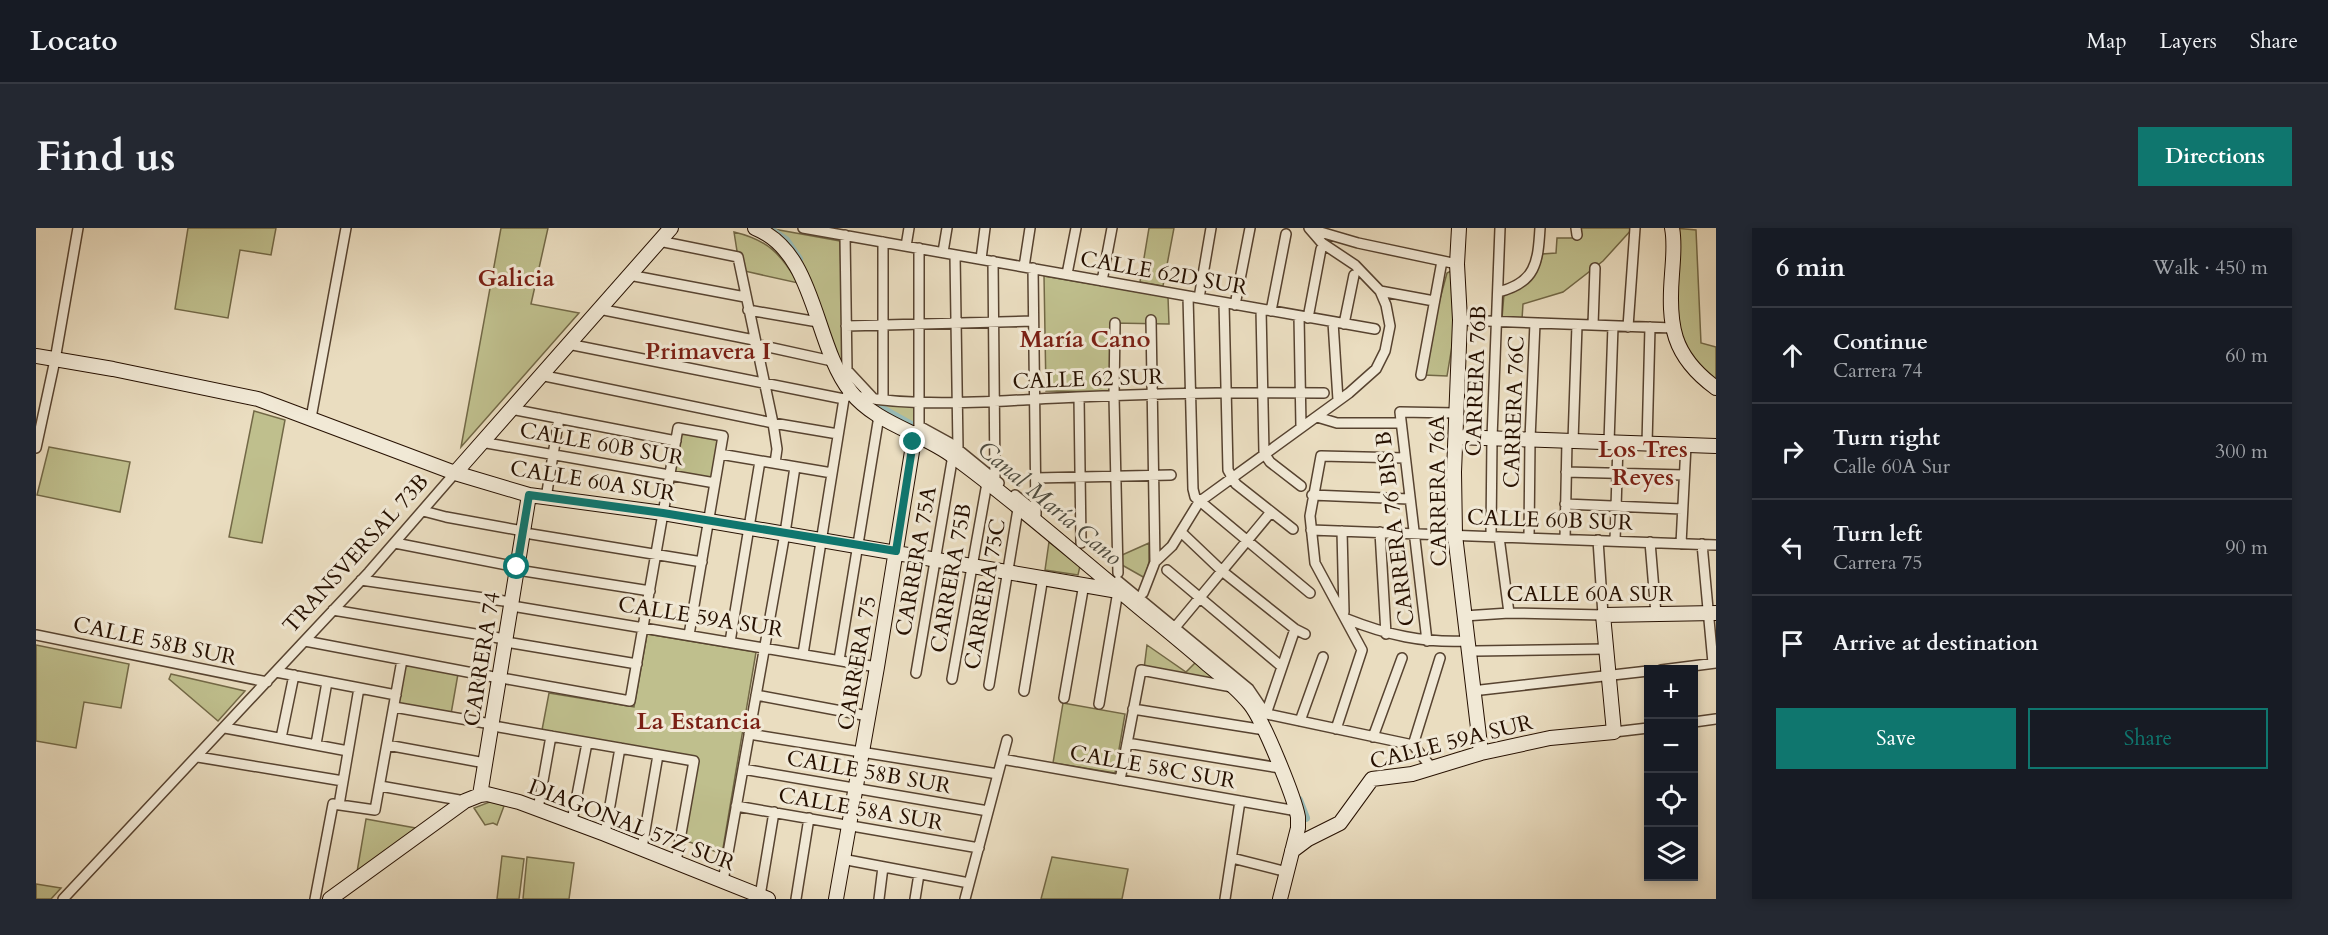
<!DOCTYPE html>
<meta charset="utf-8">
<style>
:root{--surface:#171b24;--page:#242831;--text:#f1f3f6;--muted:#9ea1a6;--line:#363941;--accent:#0f766e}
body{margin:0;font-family:Cardo,serif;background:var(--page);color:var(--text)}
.controls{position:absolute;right:18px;bottom:18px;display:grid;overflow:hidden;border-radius:0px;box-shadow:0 3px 9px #0003}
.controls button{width:54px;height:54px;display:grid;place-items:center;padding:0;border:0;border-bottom:2px solid var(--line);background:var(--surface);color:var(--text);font:30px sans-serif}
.stop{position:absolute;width:18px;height:18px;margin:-14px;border:4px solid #0f766e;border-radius:50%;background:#fff}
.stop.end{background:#0f766e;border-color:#fff;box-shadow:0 2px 6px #0008}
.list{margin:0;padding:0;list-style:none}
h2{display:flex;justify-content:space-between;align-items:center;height:78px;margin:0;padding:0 24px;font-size:26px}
h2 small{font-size:20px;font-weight:400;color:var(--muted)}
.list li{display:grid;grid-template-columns:39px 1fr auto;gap:18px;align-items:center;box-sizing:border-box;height:96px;padding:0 24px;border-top:2px solid var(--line)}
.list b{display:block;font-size:22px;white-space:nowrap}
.list p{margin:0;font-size:20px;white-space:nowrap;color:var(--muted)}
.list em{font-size:20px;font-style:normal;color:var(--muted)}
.actions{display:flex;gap:12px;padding:18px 24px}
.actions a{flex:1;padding:14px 0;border:2px solid var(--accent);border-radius:0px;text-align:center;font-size:21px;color:var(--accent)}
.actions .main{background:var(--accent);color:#fff}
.icon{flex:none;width:33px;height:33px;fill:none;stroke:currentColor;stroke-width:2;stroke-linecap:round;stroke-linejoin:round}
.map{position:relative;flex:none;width:1680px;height:671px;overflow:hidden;border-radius:0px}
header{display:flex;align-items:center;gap:36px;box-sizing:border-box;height:84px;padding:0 30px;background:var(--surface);border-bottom:2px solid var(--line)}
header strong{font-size:28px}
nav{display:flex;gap:33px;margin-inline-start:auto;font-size:21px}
.intro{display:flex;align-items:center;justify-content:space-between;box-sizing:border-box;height:144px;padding:0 36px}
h1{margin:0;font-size:42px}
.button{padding:15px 27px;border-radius:0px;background:var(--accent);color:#fff;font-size:21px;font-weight:700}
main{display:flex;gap:36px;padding:0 36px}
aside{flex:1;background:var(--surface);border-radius:0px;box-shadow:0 3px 9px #0003}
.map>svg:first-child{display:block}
</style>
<header>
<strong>Locato</strong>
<nav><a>Map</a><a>Layers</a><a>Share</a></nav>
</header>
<div class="intro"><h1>Find us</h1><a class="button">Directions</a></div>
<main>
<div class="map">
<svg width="1680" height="671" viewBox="0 0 1680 671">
<rect width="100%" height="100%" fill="#eaddc0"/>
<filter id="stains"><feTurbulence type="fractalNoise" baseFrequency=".00333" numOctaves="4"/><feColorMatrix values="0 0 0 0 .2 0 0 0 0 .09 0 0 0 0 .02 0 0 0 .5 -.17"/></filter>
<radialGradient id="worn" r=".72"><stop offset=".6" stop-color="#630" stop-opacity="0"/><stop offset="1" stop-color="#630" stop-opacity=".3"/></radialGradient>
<path fill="#bfbf8d" stroke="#726846" stroke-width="1.5" d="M152,0H240L235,27L204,22L192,90L139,81Z
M465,0H512L495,76L543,85L425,219Z
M732,0L804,13L808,149L764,32L750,12Z
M1113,0H1138L1127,58L1104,54Z
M1543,0H1597L1567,33L1527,64L1487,76L1486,91L1466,90L1468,66C1485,55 1505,48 1506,26L1520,25L1521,10H1542Z
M1639,0L1660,2L1665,115L1680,119V156L1653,132L1640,86Z
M698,4C732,12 745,26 762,55L704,42Z
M1415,43L1417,46V112L1411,148L1388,147L1395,104L1411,45Z
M1008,48L1132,69L1133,96L1076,95L1075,164L1010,163Z
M836,175L879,176L880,200Z
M218,183L249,192L226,315L193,309Z
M646,204L683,211L675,251L639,244Z
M13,219L94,234L84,284L1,267Z
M1013,314L1044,338L1042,347L1009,342Z
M1113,315V334L1109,350L1086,337V327Z
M611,406L720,424L686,626L648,612L662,531L506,502L513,465L598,479Z
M0,417L93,436L85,480L48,474L40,520L0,513Z
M1111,417L1150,444L1160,434L1184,455L1108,441Z
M368,436L422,446L415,486L361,476Z
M135,446L209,463L182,493L133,451Z
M1027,475L1089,486L1079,545L1017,535Z
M456,573L468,578L461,597L457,595L449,597L438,580Z
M330,591L385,601L321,644Z
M466,628L488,631L483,671H461Z
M491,629L538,635L533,671H487Z
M1016,629L1092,641L1086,671H1005Z
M0,656L25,660L15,671H0Z"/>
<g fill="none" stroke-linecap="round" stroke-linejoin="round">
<path stroke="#98bbb7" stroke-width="8" d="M732,0L750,12L763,31
M815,155L836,175L886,203
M1263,572L1270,590"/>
<defs>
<path id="street" d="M767,0L1339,101
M1540,0L1541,7
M1274,1L1322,15L1421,36
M809,7L811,142L838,171
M623,13L702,29L737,195L741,221L739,235
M847,14V172
M870,18L873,0
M883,20V198L914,215L963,255
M907,24L911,0
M919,27L922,221
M945,31L949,0
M957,33L959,252
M988,39L994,0
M997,40L1000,287
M1031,46L1040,0
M593,47L709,69
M1066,53L1076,0
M1344,63L1398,73
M1462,64C1500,55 1502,34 1504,0
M1152,68L1157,261L1159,269L1274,365
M1163,70L1175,0
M1188,75L1192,242L1200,256L1257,301
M1199,77L1214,0
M563,81L718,112
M1225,81L1228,225L1234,234L1265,258
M712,82L782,94
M1235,83L1250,6
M1263,88L1265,199
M1272,90L1285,21
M1424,92L1637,100
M1297,94L1302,172
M1079,95L1078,168L1082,345
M1308,96L1318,47
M1557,97L1559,40
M810,98L997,93
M1592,99L1599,0
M532,116L808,171
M719,116L796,133
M504,147L737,195L802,206
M1385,147L1406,33
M818,168C891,181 968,172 1041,169C1123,165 1206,164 1288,165
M1043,169L1045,315
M475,181L640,213
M1281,189L1301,195H1365
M275,190L310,0
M1537,213L1541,97
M445,214L679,255
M1573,214L1577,98
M1611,216L1614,99
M0,220L19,132L42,0
M684,226L796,245
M1530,244L1648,247
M1000,250L1135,247
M979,267L1000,284
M1276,267L1373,271
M510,270L523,190
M1529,276L1646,281
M387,283L410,289L487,303
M1275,302L1680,317
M1306,303L1308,384
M1145,304L1186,343L1259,401L1269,406
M1344,304L1350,406
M495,306L666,334
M1455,308L1456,210L1464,0
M1463,309L1473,385
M1493,310L1494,211L1499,95
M1529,311L1531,213
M1579,313L1582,215
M1614,314L1620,386
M359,315L481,339
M1645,316L1650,217
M1666,316L1677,435
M1119,334L1136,318L1163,274L1313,165L1340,141L1349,123L1354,98L1350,77L1344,63L1319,37L1286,15L1273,0
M1131,342L1245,438
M488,343L614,363
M325,352L475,374
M1082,353L1213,461L1230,486
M1107,365L1119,334L1115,92
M482,379L841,439
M297,382L469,411
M1428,388L1473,385L1567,387L1562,312
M1311,391C1351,407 1387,415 1431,413
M1136,403L1235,284
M0,407L231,454
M269,413L463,450
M1391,413L1364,184L1420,185
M694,414L724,233
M476,415L601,436
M1440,423L1570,421
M767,426L808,171L811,168
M803,432L843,188
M1625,442L1680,435
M240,444L360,467
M880,445L917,227
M471,451L594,473L642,200L687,208L653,407
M916,451L951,255
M953,457L982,281
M988,463L1007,349
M1436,463L1612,443
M720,467L832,488
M1028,470L1048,356
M1063,476L1082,363
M358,479L455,496
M1097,481L1229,502
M1226,485L1377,517L1396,540
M1230,486L1259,401
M1264,493L1287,429
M1658,494L1680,491
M463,499L658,533L640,634
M189,500L312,523
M1300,501L1326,422L1279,335L1274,288L1285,228L1369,230
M1578,504L1612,500
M713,506L962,546
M1337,509L1366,430
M245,510L258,447
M1091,515L1244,540
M280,516L291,454
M351,517L449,535
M1377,517L1404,430
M162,529L307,553
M966,531L1261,583
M707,541L952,583
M1084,552L1105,442L1196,459
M344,558L429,573
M303,577L323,460
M700,578L943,620
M502,581L515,508
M536,593L551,515
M569,606L584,520
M606,620L622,527
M1196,630L1251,644
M806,631L933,655
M687,653L749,305L759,239
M724,668L738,584
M27,671L333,344L419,245
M279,671L297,576L339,582L366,432
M760,671L773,590
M843,671L847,639
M879,671L883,646
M929,671L971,512
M1189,671L1204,573"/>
<path id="secondary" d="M719,0C781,25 777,116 815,164C840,196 887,205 918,229C980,274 1038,326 1098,375C1122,395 1147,415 1171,436C1186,448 1202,461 1214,476C1227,492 1258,568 1262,589V600L1244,671
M1423,0L1421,36L1424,92L1418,244L1419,307L1445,525
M1636,0C1639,15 1637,31 1636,46C1632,97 1636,128 1680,160
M0,128L77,141L222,171L419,245L493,267L627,285L1082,363
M1420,209L1680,218
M419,245L635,0
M444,567L493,267
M1256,623L1272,611L1304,595L1336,551L1376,546L1445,525L1514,510L1578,504L1567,387L1680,385
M294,671L429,573L444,567L451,566L483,574L569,606L732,671
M800,671L841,439L879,205"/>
</defs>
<use href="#street" stroke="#574330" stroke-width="12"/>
<use href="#secondary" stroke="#261000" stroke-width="16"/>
<use href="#street" stroke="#f1e9d6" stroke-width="9"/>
<use href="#secondary" stroke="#f1e9d6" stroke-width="14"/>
</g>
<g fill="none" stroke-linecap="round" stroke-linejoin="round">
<path stroke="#0f766e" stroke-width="8" d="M481,339L493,267L627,285L860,323L877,214"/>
</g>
<g text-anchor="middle" stroke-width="6" stroke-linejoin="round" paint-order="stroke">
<g font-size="22" fill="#261000" stroke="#f1e9d6">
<text transform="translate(1128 44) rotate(10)" y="8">CALLE 62D SUR</text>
<text transform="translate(1052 150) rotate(-2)" y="8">CALLE 62 SUR</text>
<text transform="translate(1439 153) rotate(-88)" y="8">CARRERA 76B</text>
<text transform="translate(1477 184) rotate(-88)" y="8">CARRERA 76C</text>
<text transform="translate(566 215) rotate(10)" y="8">CALLE 60B SUR</text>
<text transform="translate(557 252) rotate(9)" y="8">CALLE 60A SUR</text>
<text transform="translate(1401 263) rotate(-91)" y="8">CARRERA 76A</text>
<text transform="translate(1514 291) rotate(2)" y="8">CALLE 60B SUR</text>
<text transform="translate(1358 301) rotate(-97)" y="8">CARRERA 76 BIS B</text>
<text transform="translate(319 325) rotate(-48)" y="8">TRANSVERSAL 73B</text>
<text transform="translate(879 333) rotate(-80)" y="8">CARRERA 75A</text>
<text transform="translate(914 350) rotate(-80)" y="8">CARRERA 75B</text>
<text x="1554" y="373">CALLE 60A SUR</text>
<text transform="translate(948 366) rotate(-80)" y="8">CARRERA 75C</text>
<text transform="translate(665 388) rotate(9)" y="8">CALLE 59A SUR</text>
<text transform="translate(119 412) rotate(12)" y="8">CALLE 58B SUR</text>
<text transform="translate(445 431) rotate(-81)" y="8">CARRERA 74</text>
<text transform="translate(820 435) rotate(-80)" y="8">CARRERA 75</text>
<text transform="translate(1415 513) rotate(-14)" y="8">CALLE 59A SUR</text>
<text transform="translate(1117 538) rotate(10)" y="8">CALLE 58C SUR</text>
<text transform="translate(833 543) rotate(10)" y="8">CALLE 58B SUR</text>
<text transform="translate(825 580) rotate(10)" y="8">CALLE 58A SUR</text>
<text transform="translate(596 596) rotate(21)" y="8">DIAGONAL 57Z SUR</text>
</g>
<g font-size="24" font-weight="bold" fill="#7a1f14" stroke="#f1e9d6">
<text x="480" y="58">Galicia</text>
<text x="1049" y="119">María Cano</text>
<text x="672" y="131">Primavera I</text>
<text x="1607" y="229">Los Tres<tspan x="1607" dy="28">Reyes</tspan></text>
<text x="663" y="501">La Estancia</text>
</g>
<g font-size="24" font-style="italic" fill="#4e4c40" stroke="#f1e9d6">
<text transform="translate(1014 275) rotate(40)" y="8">Canal María Cano</text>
</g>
</g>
<rect width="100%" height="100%" filter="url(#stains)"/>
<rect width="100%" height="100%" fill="url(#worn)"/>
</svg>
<div class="controls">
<button>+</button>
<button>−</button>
<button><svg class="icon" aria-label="locate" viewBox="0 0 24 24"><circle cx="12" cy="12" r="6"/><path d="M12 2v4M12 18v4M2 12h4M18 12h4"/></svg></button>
<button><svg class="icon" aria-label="layers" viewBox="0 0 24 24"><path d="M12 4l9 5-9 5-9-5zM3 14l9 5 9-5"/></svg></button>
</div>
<div class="stop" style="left:481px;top:339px"></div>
<div class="stop end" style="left:877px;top:214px"></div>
</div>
<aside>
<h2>6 min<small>Walk · 450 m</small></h2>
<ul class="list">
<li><svg class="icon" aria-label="ahead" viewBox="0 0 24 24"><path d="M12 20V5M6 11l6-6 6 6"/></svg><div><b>Continue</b><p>Carrera 74</p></div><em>60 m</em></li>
<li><svg class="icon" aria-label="right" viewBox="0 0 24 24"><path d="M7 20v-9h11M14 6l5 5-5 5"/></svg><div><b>Turn right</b><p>Calle 60A Sur</p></div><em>300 m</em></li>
<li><svg class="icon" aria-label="left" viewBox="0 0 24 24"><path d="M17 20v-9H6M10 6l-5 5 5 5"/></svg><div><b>Turn left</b><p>Carrera 75</p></div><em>90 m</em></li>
<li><svg class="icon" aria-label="arrive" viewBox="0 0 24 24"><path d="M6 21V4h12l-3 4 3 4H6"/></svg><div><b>Arrive at destination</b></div></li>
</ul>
<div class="actions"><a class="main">Save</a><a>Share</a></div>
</aside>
</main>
